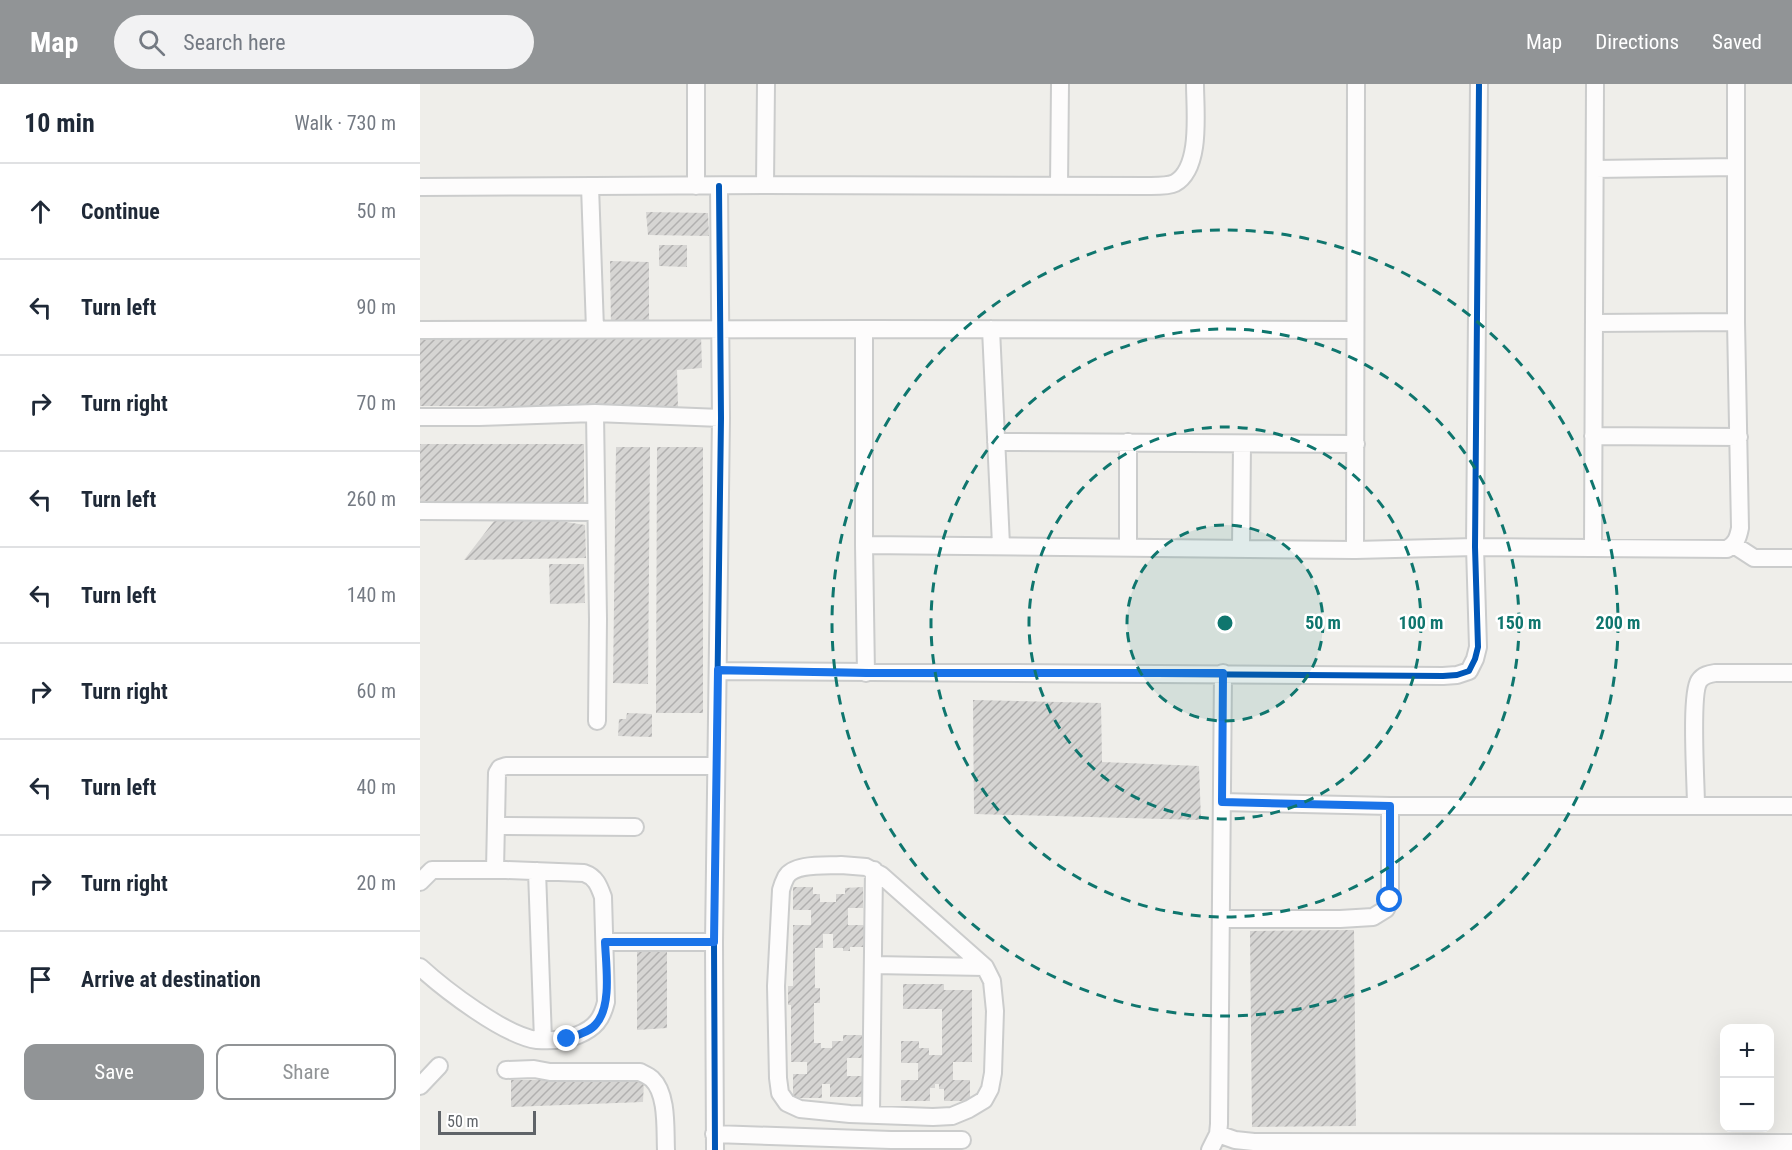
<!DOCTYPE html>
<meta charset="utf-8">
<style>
:root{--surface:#fff;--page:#f2f2f3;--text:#1f2937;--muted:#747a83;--line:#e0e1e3;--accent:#919496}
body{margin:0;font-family:"Roboto Condensed",sans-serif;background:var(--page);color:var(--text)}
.controls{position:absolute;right:18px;bottom:18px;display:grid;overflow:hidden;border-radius:12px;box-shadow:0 6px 24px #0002}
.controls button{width:54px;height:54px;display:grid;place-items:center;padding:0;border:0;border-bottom:2px solid var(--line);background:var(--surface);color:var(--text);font:30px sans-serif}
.scale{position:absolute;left:18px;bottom:15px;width:98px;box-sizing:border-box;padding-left:6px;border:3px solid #5f6368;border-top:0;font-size:16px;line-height:21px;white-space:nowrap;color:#5f6368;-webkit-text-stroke:4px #fff;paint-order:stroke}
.stop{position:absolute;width:18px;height:18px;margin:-14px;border:4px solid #1a73e8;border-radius:50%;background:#fff}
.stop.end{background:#1a73e8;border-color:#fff;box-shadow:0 2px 6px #0008}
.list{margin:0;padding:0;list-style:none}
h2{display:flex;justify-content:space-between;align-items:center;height:78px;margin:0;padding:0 24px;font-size:26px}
h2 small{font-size:20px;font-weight:400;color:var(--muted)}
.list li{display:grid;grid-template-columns:39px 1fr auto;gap:18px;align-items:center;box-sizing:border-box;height:96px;padding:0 24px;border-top:2px solid var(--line)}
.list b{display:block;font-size:22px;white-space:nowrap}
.list em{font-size:20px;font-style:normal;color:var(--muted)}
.actions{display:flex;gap:12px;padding:18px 24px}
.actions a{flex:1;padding:14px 0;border:2px solid var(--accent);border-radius:12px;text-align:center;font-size:21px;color:var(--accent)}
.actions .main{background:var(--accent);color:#fff}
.icon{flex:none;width:33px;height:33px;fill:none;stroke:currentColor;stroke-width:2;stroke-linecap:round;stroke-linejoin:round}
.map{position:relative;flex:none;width:1372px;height:1066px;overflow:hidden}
header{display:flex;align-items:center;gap:36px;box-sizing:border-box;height:84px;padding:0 30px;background:var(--accent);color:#fff}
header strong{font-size:28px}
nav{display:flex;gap:33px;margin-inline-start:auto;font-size:21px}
.search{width:420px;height:54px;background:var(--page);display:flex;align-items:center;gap:15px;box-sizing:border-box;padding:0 21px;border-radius:33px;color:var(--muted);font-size:22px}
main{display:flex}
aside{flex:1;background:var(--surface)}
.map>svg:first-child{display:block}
</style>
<header>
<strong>Map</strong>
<div class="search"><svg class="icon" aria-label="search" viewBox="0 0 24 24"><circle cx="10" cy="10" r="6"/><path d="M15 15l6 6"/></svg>Search here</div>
<nav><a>Map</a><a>Directions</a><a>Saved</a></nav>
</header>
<main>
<aside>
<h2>10 min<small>Walk · 730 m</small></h2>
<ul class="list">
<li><svg class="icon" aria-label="ahead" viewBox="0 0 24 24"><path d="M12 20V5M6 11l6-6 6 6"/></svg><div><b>Continue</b></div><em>50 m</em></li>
<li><svg class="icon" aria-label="left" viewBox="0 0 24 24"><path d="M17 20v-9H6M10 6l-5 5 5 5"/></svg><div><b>Turn left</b></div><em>90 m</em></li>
<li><svg class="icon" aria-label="right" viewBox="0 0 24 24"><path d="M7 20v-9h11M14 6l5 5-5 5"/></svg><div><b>Turn right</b></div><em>70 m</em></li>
<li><svg class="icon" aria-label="left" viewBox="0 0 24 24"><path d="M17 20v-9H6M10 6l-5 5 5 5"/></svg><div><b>Turn left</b></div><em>260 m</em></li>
<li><svg class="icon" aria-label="left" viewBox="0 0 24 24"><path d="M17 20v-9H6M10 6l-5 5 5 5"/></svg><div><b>Turn left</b></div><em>140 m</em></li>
<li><svg class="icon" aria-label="right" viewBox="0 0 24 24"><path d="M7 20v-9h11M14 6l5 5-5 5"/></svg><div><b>Turn right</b></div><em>60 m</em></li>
<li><svg class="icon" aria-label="left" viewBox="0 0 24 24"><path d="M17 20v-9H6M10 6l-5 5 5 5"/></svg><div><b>Turn left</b></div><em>40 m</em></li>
<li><svg class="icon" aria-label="right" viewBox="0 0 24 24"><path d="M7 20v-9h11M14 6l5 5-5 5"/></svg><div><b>Turn right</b></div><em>20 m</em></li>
<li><svg class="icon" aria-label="arrive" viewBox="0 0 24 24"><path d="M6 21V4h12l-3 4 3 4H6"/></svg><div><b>Arrive at destination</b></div></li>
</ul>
<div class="actions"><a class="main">Save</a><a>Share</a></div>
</aside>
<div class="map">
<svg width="1372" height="1066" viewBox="0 0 1372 1066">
<defs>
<pattern id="building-hatch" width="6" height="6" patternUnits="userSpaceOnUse" patternTransform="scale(1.5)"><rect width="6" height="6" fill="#d6d5d3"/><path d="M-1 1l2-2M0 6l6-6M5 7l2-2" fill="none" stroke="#b1b0af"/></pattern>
</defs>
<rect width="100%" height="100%" fill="#efeeea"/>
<path fill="url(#building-hatch)" d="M226,128L288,129L289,152L228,151Z
M239,161H267V183L239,182Z
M190,177L229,178V244L191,243Z
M0,250L281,252L282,284L257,286L258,323L0,322Z
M0,360H164V426L0,424Z
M196,363H230L228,600L193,599Z
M237,363H283V629H236Z
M81,428L165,441L166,474L44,476Z
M129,480H164L165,519L130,520Z
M553,616L681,619L682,678L779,682L781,736L554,730Z
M207,629L232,630V653L198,652L199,635H206Z
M373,803H393V810H400V818H416V810H425V804L443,803V824H428V841H444V863H430V867H423V864H413V850H403V864H395V904H400V919H394V959H401V964H412V957H423V951H444V974H427V992H444V1013H410V1000H402V1014H373V990H387V978H371V921H368V902H373V841H391V826H373Z
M934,846L936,1042L832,1043L830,847Z
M247,867V944L217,946V868Z
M483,900H524V906H552V978H533V996H550V1017H524V1005H519V1000H515V1004H510V1017H481V996H498V979H481V957H499V964H509V971H522V925H483Z
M91,996H224L223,1018L91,1023Z"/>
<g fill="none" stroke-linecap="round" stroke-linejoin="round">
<defs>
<path id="minor" d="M276,0V102
M1175,85L1316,83
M345,101L346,0
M170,102L175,245
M639,102L640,0
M0,103L345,101L731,102C738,102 749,102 755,99C782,84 775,26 775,0
M1174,239L1316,238
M444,245V461L446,589
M571,245L581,461
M0,246L444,245L935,246
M175,329L178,535L177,637
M0,333H59L175,329L301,334
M1173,352L1319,353
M576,358L936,360
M708,358V464
M0,427L176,428
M444,461L935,466L1055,463L1307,465C1316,460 1318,454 1320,444L1316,238V0
M1314,461L1334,474H1372
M821,464L822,360
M1173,464L1175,0
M935,466L936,0
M298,587C540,590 781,589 1023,592L1037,591L1049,587L1055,575L1058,563L1055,463L1059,0
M802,718L970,722H1372
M1276,722C1276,700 1270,611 1279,597C1283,591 1289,590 1295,589H1372
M76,742L215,743
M421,781L446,783L461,791L565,883L572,897L575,927L573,989L570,1005L564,1016L549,1025L532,1032L513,1033L430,1030L380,1025L367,1019L360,1009L358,994L356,902L361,806C362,802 364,797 366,793C374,779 406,782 421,781Z
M75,786L77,689L80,684L86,682H296
M117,787L123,956
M0,798L12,786H86L164,789C176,793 179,802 183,813L186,918C182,935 175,944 158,951C146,956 131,957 117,956C85,952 24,905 0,883
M801,835H920L953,833L966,825L970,816V722
M185,858H294
M453,881L565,883
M86,986L114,985L130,988H220C224,990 229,992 232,995C248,1010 245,1046 246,1066
M0,1002L19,982
M451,1030L454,786
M294,1050L471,1056H542
M798,1050L815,1056L834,1058L1372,1059
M295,1066L294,858L301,334L299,102
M790,1066L798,1050L799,1040L803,589"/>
</defs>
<use href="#minor" stroke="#cbcccc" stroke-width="20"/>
<use href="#minor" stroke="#fdfcfc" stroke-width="16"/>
<defs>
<path id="cycleway" d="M298,587C540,590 781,589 1023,592L1037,591L1049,587L1055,575L1058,563L1055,463L1059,0
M295,1066L294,858L301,334L299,102"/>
</defs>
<use href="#cycleway" stroke="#fff" stroke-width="10"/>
<use href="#cycleway" stroke="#0057b8" stroke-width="6"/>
</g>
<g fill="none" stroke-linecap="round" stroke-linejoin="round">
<path stroke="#1a73e8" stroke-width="8" d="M147,955C157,951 170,948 176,940C192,922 186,882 185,858H294L298,586L446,589H803L802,718L970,722V816"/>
</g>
<circle cx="805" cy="539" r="98" fill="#0f766e" fill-opacity=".12"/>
<g fill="none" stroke="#0f766e" stroke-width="3" stroke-dasharray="10 8">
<circle cx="805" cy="539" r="98"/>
<circle cx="805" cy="539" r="196"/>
<circle cx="805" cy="539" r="294"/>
<circle cx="805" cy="539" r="393"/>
</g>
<circle cx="805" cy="539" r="9" fill="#0f766e" stroke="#fff" stroke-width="3"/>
<g font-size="18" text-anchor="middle" font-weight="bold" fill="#0f766e" stroke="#fff" stroke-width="5" stroke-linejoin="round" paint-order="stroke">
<text x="903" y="545">50 m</text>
<text x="1001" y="545">100 m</text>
<text x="1099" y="545">150 m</text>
<text x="1198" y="545">200 m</text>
</g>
</svg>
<div class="controls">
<button>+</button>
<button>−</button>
</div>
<div class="scale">50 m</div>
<div class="stop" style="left:970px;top:816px"></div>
<div class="stop end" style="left:147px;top:955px"></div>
</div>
</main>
